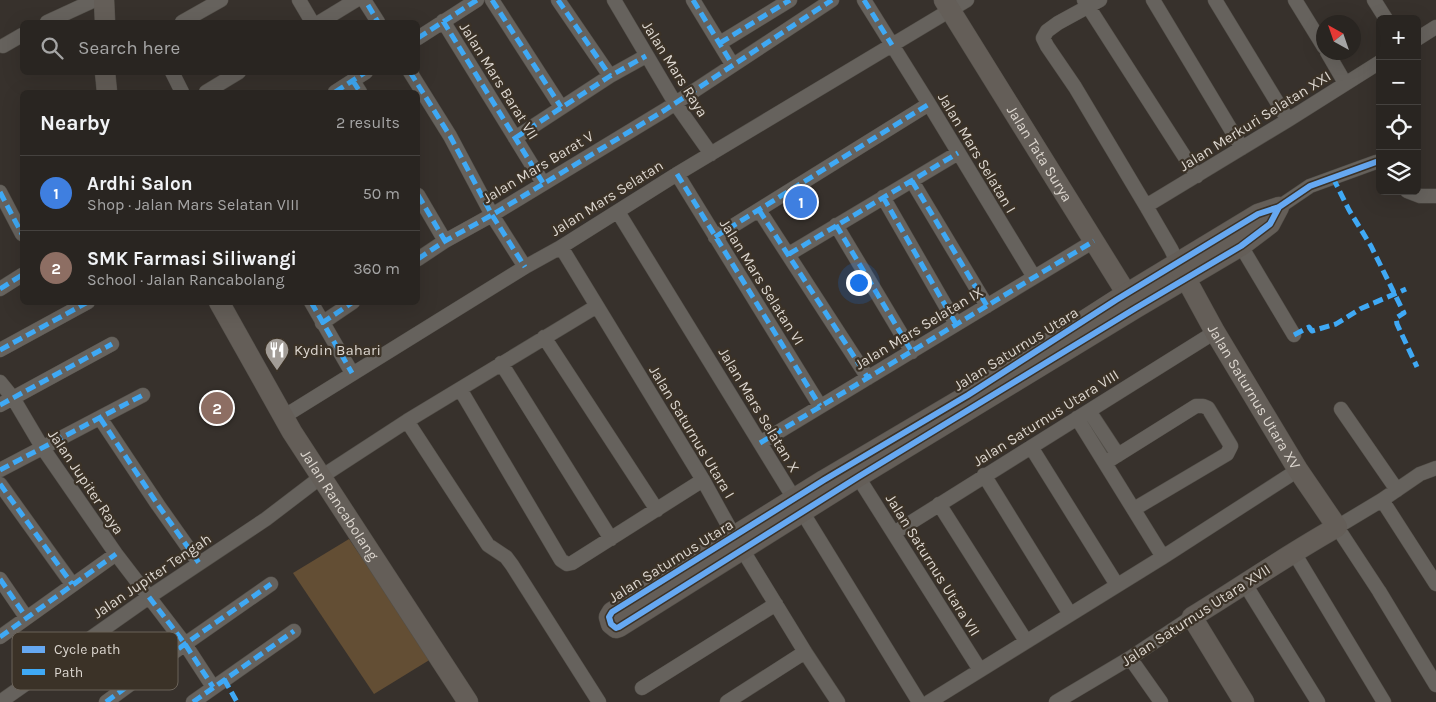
<!DOCTYPE html>
<meta charset="utf-8">
<style>
:root{--surface:#292521;--page:#35312e;--text:#f1f3f6;--muted:#a5a5a5;--line:#45423f;--accent:#a29c96}
body{margin:0;font-family:Karla,sans-serif;background:var(--page);color:var(--text)}
.controls{position:absolute;right:15px;top:15px;display:grid;overflow:hidden;border-radius:8px;box-shadow:0 5px 20px #0002}
.controls button{width:45px;height:45px;display:grid;place-items:center;padding:0;border:0;border-bottom:1px solid var(--line);background:var(--surface);color:var(--text);font:25px sans-serif}
.compass{position:absolute;left:1316px;top:15px;width:45px;height:45px;border-radius:50%;background:var(--surface);box-shadow:0 5px 20px #0002;rotate:320deg}
.you{position:absolute;left:858px;top:282px;width:18px;height:18px;margin:-12px;border:4px solid #fff;border-radius:50%;background:#1a73e8;box-shadow:0 0 0 8px #1a73e833}
.badge{display:grid;place-items:center;width:32px;height:32px;border-radius:50%;background:var(--accent);color:#fff;font-size:16px;font-weight:700}
.pin{position:absolute;translate:-50% -50%;border:2px solid #fff;box-shadow:0 1px 5px #0006}
.list{margin:0;padding:0;list-style:none}
h2{display:flex;justify-content:space-between;align-items:center;height:65px;margin:0;padding:0 20px;font-size:21px}
h2 small{font-size:16px;font-weight:400;color:var(--muted)}
.list li{display:grid;grid-template-columns:32px 1fr auto;gap:15px;align-items:center;box-sizing:border-box;height:75px;padding:0 20px;border-top:1px solid var(--line)}
.list b{display:block;font-size:19px;white-space:nowrap}
.list p{margin:0;font-size:16px;white-space:nowrap;color:var(--muted)}
.list em{font-size:16px;font-style:normal;color:var(--muted)}
.icon{flex:none;width:28px;height:28px;fill:none;stroke:currentColor;stroke-width:2;stroke-linecap:round;stroke-linejoin:round}
.map{position:relative;flex:none;width:1436px;height:702px;overflow:hidden}
.search{position:absolute;background:var(--surface);box-shadow:0 5px 20px #0002;left:20px;top:20px;width:400px;height:55px;display:flex;align-items:center;gap:12px;box-sizing:border-box;padding:0 18px;border-radius:8px;color:var(--muted);font-size:19px}
.panel{position:absolute;background:var(--surface);box-shadow:0 5px 20px #0002;left:20px;top:90px;width:400px;height:215px;border-radius:8px}
.map>svg:first-child{display:block}
</style>
<div class="map">
<svg width="1436" height="702" viewBox="0 0 1436 702">
<rect width="100%" height="100%" fill="#37312c"/>
<path fill="#634e34" d="M349,539L431,659L374,694L293,573Z"/>
<g fill="none" stroke-linecap="round" stroke-linejoin="round">
<defs>
<path id="street" d="M299,0L312,22
M364,0L378,22
M492,0L561,107
M558,0L610,76
M614,0L675,103L711,154
M693,0L732,64
M864,0L929,104L1034,277
M1084,0L1197,176
M1100,0L1058,23L1047,31L1043,38L1047,46L1075,87L1146,206L1171,249L1178,264
M1153,0L1242,148
M1215,0L1288,120
M1295,0L1324,47
M1374,0L1386,19
M443,21L543,183
M47,22L95,0
M182,22L221,0
M320,22L356,0
M418,38L477,0
M1417,39L1436,27
M720,43L790,0
M3,46L22,35
M1327,52L1345,83
M172,72L182,92
M410,72L450,136L492,215L525,267
M353,81L360,92
M206,92L239,72
M335,92L366,72
M515,138L610,76L646,56
M677,174L820,406
M912,181L987,306
M1407,191L1420,196H1436
M0,192L22,234
M418,195L445,241
M883,197L956,324
M1146,206L1288,120L1380,62
M1279,207L1310,186L1376,162H1380
M759,210L868,378
M618,212L919,702
M836,225L912,352
M715,237L929,104
M1241,246L1294,335
M561,247L703,480L734,536L805,652L838,702
M789,254L958,153
M418,259L445,241L492,215L665,110L832,0
M0,289L22,275
M311,302L352,373
M322,323L353,302
M544,337L657,510
M0,350L88,302
M501,363L611,539
M0,382L13,398L42,447L116,554L185,644L213,687
M460,389L561,560L567,564L572,563L703,480
M0,405L112,344
M1341,409L1397,490
M1089,411L1118,455
M283,417L525,267L561,247L677,174L967,0
M100,418L158,505L199,563
M1077,418L1163,557
M407,421L488,545L506,557L512,565L599,702
M760,443L1094,241
M1031,447L1117,585
M1105,463L1196,406H1203L1208,408L1231,446L1227,454L1134,509
M1436,468L1420,474L1382,500L1337,527L1379,591L1436,685
M0,470L143,395
M984,475L1070,614
M858,477L980,670
M0,484L72,584
M1382,500L1436,584
M939,504L1026,641
M894,533L1215,332
M1293,551L1384,702
M0,579L26,617
M1245,584L1318,702
M0,637L116,554
M1130,658L1161,702
M642,688L776,604
M0,702L149,597L266,519L321,477L407,421L597,306
M106,702L185,644L271,584
M193,702L294,631
M727,702L805,652
M929,702L1163,557L1298,470
M1056,702L1130,658L1192,617"/>
<g id="secondary">
<path d="M104,0L105,22"/>
<path id="s1" d="M944,0L1133,304"/>
<path d="M105,72L107,92"/>
<path d="M1279,207L1270,224L1241,246L1136,308L858,477L619,627L616,628L611,624L609,617L612,612L824,480L968,395L1116,300L1258,214Z"/>
<path id="s2" d="M1179,266L1215,332L1298,470L1337,527C1287,555 1241,587 1192,617L1244,702"/>
<path id="s3" d="M219,302L292,432L468,702"/>
</g>
</defs>
<use href="#street" stroke="#534f49" stroke-width="15"/>
<use href="#secondary" stroke="#534f49" stroke-width="21"/>
<use href="#street" stroke="#66625d" stroke-width="14"/>
<use href="#secondary" stroke="#645e58" stroke-width="20"/>
<path stroke="#3fa9f5" stroke-width="5" stroke-dasharray="10 5" stroke-linecap="butt" d="M492,0L561,107
M558,0L610,76
M693,0L732,64
M864,0L892,45
M368,5L378,22
M443,21L543,183
M418,38L477,0
M720,43L790,0
M410,72L450,136L492,215L525,267
M353,81L360,92
M335,92L366,72
M515,138L610,76L646,56
M677,174L820,406
M1333,178L1349,210L1371,246L1404,313L1396,318L1397,324L1417,367
M912,181L987,306
M0,192L22,234
M418,195L445,241
M883,197L956,324
M759,210L868,378
M836,225L912,352
M715,237L929,104
M789,254L958,153
M418,259L445,241L492,215L665,110L832,0
M0,289L22,275
M311,302L352,373
M322,323L353,302
M1294,335L1309,327L1312,331L1336,324L1360,309L1406,289
M0,350L88,302
M0,405L112,344
M100,418L158,505L199,563
M760,443L1094,241
M0,470L143,395
M0,484L72,584
M0,579L26,617
M149,597L185,644L213,687
M0,637L116,554
M224,679L237,702
M106,702L185,644L271,584
M193,702L294,631"/>
<defs>
<path id="cycleway" d="M1279,207L1270,224L1241,246L1136,308L858,477L619,627L616,628L611,624L609,617L612,612L824,480L968,395L1116,300L1258,214L1279,207L1310,186L1376,162H1380"/>
</defs>
<use href="#cycleway" stroke="#3b3227" stroke-width="9"/>
<use href="#cycleway" stroke="#66a8f1" stroke-width="6"/>
</g>
<defs>
<symbol id="restaurant-pin" viewBox="-11 -11 22 30"><path d="M0 17L-7.5 6A9.5 9.5 0 1 1 7.5 6Z" fill="#a29c96" stroke="#3b3227"/><path d="M-5-6h1v4h1v-4h1v4h1v-4h1v5L-1.5 .5V6h-2V.5L-5-1ZM5-6V6H3V1.5H1.5Q1.5-4 5-6Z" fill="#fff"/></symbol>
</defs>
<g fill-rule="evenodd">
<use href="#restaurant-pin" x="263" y="336" width="28" height="38"/>
</g>
<g text-anchor="middle" stroke-width="4.5" stroke-linejoin="round" paint-order="stroke">
<g font-size="15" fill="#dcd6cf" stroke="#3b3227">
<text transform="translate(675 69) rotate(58)" y="5">Jalan Mars Raya</text>
<text transform="translate(499 81) rotate(58)" y="5">Jalan Mars Barat VII</text>
<text transform="translate(1255 121) rotate(-32)" y="5">Jalan Merkuri Selatan XXI</text>
<text transform="translate(977 153) rotate(59)" y="5">Jalan Mars Selatan I</text>
<text dy="5" stroke="none"><textPath href="#s1" startOffset="181">Jalan Tata Surya</textPath></text>
<text transform="translate(538 167) rotate(-31)" y="5">Jalan Mars Barat V</text>
<text transform="translate(607 198) rotate(-32)" y="5">Jalan Mars Selatan</text>
<text transform="translate(762 282) rotate(58)" y="5">Jalan Mars Selatan VI</text>
<text transform="translate(919 328) rotate(-31)" y="5">Jalan Mars Selatan IX</text>
<text transform="translate(1016 349) rotate(-32)" y="5">Jalan Saturnus Utara</text>
<text dy="5" stroke="none"><textPath href="#s2" startOffset="151">Jalan Saturnus Utara XV</textPath></text>
<text transform="translate(759 410) rotate(59)" y="5">Jalan Mars Selatan X</text>
<text transform="translate(1046 418) rotate(-32)" y="5">Jalan Saturnus Utara VIII</text>
<text transform="translate(692 432) rotate(59)" y="5">Jalan Saturnus Utara I</text>
<text transform="translate(86 482) rotate(56)" y="5">Jalan Jupiter Raya</text>
<text dy="5" stroke="none"><textPath href="#s3" startOffset="236">Jalan Rancabolang</textPath></text>
<text transform="translate(671 561) rotate(-32)" y="5">Jalan Saturnus Utara</text>
<text transform="translate(933 565) rotate(58)" y="5">Jalan Saturnus Utara VII</text>
<text transform="translate(152 576) rotate(-34)" y="5">Jalan Jupiter Tengah</text>
<text transform="translate(1196 615) rotate(-33)" y="5">Jalan Saturnus Utara XVII</text>
</g>
<g font-size="15" fill="#dcd6cf" stroke="#3b3227" text-anchor="start">
<text x="294" y="355">Kydin Bahari</text>
</g>
</g>
<rect x="12" y="632" width="166" height="58" rx="8" fill="#3b3227" stroke="#6b6359" stroke-width="1"/>
<rect x="22" y="646" width="23" height="7" fill="#66a8f1"/>
<rect x="22" y="669" width="23" height="6" fill="#3fa9f5"/>
<g font-size="14" fill="#dcd6cf">
<text x="54" y="654">Cycle path</text>
<text x="54" y="677">Path</text>
</g>
</svg>
<div class="controls">
<button>+</button>
<button>−</button>
<button><svg class="icon" aria-label="locate" viewBox="0 0 24 24"><circle cx="12" cy="12" r="6"/><path d="M12 2v4M12 18v4M2 12h4M18 12h4"/></svg></button>
<button><svg class="icon" aria-label="layers" viewBox="0 0 24 24"><path d="M12 4l9 5-9 5-9-5zM3 14l9 5 9-5"/></svg></button>
</div>
<svg class="compass" viewBox="-18 -18 36 36"><path d="M0-13l5 13h-10z" fill="#e53935"/><path d="M0 13l5-13h-10z" fill="#a5a5a5"/></svg>
<div class="you"></div>
<div class="pin badge" style="left:801px;top:202px;background:#3f7fe0">1</div>
<div class="pin badge" style="left:217px;top:408px;background:#8d6e63">2</div>
<div class="search"><svg class="icon" aria-label="search" viewBox="0 0 24 24"><circle cx="10" cy="10" r="6"/><path d="M15 15l6 6"/></svg>Search here</div>
<section class="panel">
<h2>Nearby<small>2 results</small></h2>
<ul class="list">
<li><span class="badge" style="background:#3f7fe0">1</span><div><b>Ardhi Salon</b><p>Shop · Jalan Mars Selatan VIII</p></div><em>50 m</em></li>
<li><span class="badge" style="background:#8d6e63">2</span><div><b>SMK Farmasi Siliwangi</b><p>School · Jalan Rancabolang</p></div><em>360 m</em></li>
</ul>
</section>
</div>
